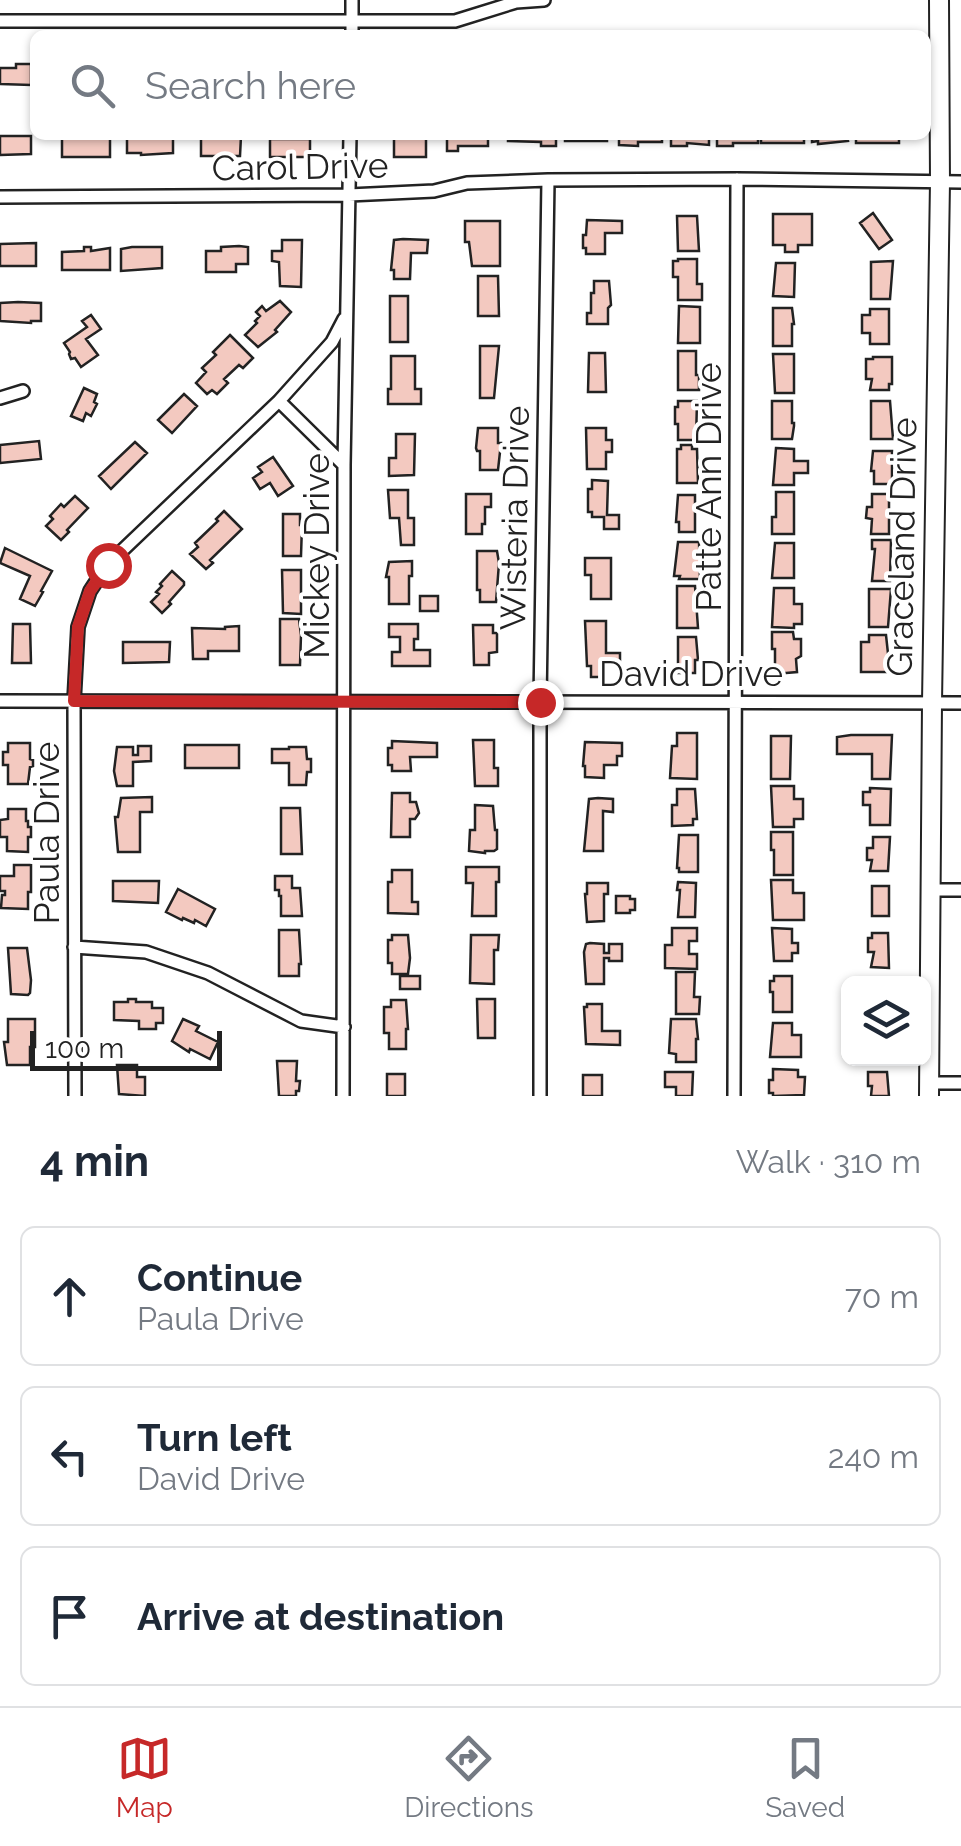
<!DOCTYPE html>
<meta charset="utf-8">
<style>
:root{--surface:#fff;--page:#f2f2f3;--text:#1f2937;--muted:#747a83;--line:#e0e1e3;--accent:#c62828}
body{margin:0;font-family:Raleway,sans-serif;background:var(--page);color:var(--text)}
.controls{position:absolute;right:30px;bottom:30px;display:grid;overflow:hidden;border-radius:15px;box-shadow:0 2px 8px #0004}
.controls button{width:90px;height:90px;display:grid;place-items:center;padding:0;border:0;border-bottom:2px solid var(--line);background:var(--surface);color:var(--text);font:50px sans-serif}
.scale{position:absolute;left:30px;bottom:25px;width:192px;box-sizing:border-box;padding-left:10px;border:5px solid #222;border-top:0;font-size:28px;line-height:35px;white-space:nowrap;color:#222;-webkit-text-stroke:8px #fff;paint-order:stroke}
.stop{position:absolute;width:30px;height:30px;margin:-22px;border:8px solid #c62828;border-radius:50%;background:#fff}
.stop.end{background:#c62828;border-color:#fff;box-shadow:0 2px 10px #0008}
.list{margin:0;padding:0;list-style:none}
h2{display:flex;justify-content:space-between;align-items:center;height:130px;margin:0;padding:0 40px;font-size:42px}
h2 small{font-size:32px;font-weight:400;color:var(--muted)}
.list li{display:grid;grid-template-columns:65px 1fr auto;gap:30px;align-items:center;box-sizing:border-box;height:140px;margin:0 20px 20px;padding:0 20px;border:2px solid var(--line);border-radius:15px}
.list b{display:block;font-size:38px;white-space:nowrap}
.list p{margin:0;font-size:32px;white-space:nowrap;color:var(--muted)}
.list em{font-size:32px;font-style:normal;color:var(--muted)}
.icon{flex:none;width:55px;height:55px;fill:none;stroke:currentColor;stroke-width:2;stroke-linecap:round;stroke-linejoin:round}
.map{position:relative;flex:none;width:961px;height:1096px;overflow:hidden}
.search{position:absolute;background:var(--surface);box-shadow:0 2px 8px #0004;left:30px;right:30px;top:30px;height:110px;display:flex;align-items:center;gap:25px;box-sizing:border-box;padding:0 35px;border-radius:15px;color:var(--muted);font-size:38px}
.sheet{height:610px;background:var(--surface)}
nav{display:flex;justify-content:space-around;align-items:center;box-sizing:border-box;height:140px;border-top:2px solid var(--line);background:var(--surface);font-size:28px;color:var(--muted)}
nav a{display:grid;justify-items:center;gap:5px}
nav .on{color:var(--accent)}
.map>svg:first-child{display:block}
</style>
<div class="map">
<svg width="961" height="1096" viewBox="0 0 961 1096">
<rect width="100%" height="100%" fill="#fff"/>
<path fill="#f3c9c0" stroke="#222" stroke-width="2.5" d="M16,64H31V85L0,84V68H16Z
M62,135H110V157H62Z
M127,135H173V153L141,155V153H127Z
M201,135L241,136L240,156H201Z
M385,135H418L426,137V157H394V135Z
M447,135H488V146H458V151H447Z
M508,135H556V146H541V142L508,141Z
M565,135H607V141H565Z
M619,135H662V142H638V146L619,145Z
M671,135H709V145L687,143V146H671Z
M717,135H758V143H733V146H717Z
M761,135H804V143H761Z
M812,135H847L848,141L818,144V141L812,142Z
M856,135H899V143H856Z
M0,136H31V154L0,155Z
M270,139H310V157H270Z
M873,213L892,240L879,249L860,223Z
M773,214H812V245H798V252H785V245H773Z
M677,216H697L699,251H678Z
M587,220L622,221V233H605V254H586V248H583V235H586Z
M465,221H500V266H472L469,242H465Z
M403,239L428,240L427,253H411L410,279H394V270H391L394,240Z
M282,240H302L301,287L280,286L279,262L272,261V251H282Z
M36,243V266H0V244Z
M239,246L248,247V264H236V272H206V251H221V247Z
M84,247H91V251L110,248V270H62V252L84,251Z
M132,247H162V268L121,271V249Z
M678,259H697V284H702V300H678V277H673V261H678Z
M893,261L890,299H871V262Z
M776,263H795L794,297L773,296Z
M478,276H498L499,316H478Z
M594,281H609L611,305L608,308V324H587V313H591V293H594Z
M390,296H408V342H390Z
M280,301L291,312L275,330L277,332L258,347L245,335L257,323L255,321L260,316L256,312L262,306L266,311Z
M18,302L41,303V321H31V323L0,321V303Z
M679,306L700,307V343H678Z
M773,308H792L794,324H792V346H773Z
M870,309H889V344H870V333H862V315H870Z
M91,315L101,329L86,339L98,355L81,367L75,358L71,359L69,354L70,352L64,343L87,327L82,321Z
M230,335L253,358L243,368L239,365L224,379L228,383L217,394L212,390L207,394L196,383L206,372L202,368L216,355L213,352Z
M480,346H499L494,398H480Z
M678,351H696V375H699V390H678Z
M589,353H605L606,392H588Z
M773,354H794V393H775Z
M391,356H415V389H421V404H388V389H391Z
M873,357H892V384H889V390H870L872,379H866V359H873Z
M84,388L97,394L94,402L97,404L91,416L86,413L83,421L71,416Z
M184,394L197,406L172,433L158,420Z
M678,401H697L696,440H678V424H675V407H678Z
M772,401H792V423H794V426L792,439H772Z
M871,401H890L893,439H871Z
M478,428H498V443H501L498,470H480V451H477L476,448Z
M586,428H606V440H612V452H606V469H587Z
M396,434H415L414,475L389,476V458H396Z
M39,441L41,459L0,463V445Z
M135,442L147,453L111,489L99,476Z
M681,445H692V449H697L698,483H677V449H681Z
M776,448L794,449V461H808V473H794V485H773Z
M873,451H892V484H874V471H871Z
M273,457L293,486L278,496L270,483L260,489L253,478L262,472L258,467Z
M592,480L608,481L607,515H619V529H604V517H592V512H588V489H592Z
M388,490H408V518H414V545H401L399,518H390Z
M776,492H794V534H772V517H776Z
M466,494H491V507H485V524H482V534H466Z
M872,494H889V534H871L872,519L866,518L867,507H872Z
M678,495H695V532H679V522H676Z
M75,496L88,508L67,530L69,532L61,540L46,526L53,519L50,516L61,504L64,507Z
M224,511L242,529L210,560L213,563L206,569L190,554L198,547L195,543L218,521L216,519Z
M283,514H300V525H302L301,556H283Z
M872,540H891L890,581H872L875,549H872Z
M678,542H699L700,579H679L680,576H674Z
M775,543H794V578H772Z
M5,548L52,571L41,591L43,592L35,606L20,599L30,576L0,563Z
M477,551H497L499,563L496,602H480V590H477Z
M585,558H611V599H591V575H585Z
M412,561V576H409V604H389V577H386L389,562Z
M282,570H301V614L283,613Z
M172,571L184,582V585L169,602L171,604L162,613L151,602L159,594L156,592L162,586L160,584Z
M677,586H695L698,628H677Z
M774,588H794V604H802V624H794V628L772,627Z
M869,589H891L888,627H869Z
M420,596H438V611H420Z
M280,619H299L301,635L300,665H280Z
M585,621H606V653H620V666L603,665V677H591V666H587Z
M13,624H30L31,663H12Z
M389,624H418V639H414V650H430V666H392V652H400V637H389Z
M473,625H493V633H497V652L489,653V665H474Z
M239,626V651H208V659H193L192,628L225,629V627Z
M772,632H793L794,639H801V656L796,659L797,672L775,674V649H772Z
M869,635H886L890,672H861V642H869Z
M678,637H696L698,660H695V673H678Z
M123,642H170L169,662L123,663Z
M677,733H697V779L670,778L672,746H677Z
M851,735H892L890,779H872V754H837V737Z
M771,736H791L790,779H771Z
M473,740H494V768H498V786H475Z
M392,741L437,743V757H410L411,771H392V765H388V748H392Z
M585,742L622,743V756H617V765H604V778L585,777V766H583Z
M8,743H30V759L33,760V766L30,767L28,784H8V765H3V752H8Z
M185,745H239V768H185Z
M138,746H151V761L133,762V786H117L114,771L117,747H133V755H138Z
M289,747H306L307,759H311V772H307L306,785H289V763H272V749H289Z
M771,786H794V799H803V819H794V827H773Z
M870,788L891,789L890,825H870V805H863V792H870Z
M677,789H695L697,819H693V825L672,826V805H677Z
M392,793H410V802H416L419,813L415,819H410V837H391Z
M152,797V812H140V852H118L115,817H118L121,798Z
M598,798L613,799V812L603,811V851H584L589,799Z
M475,805L493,806L495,830H497V849L494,851H485V853L469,851L470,830H475Z
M281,808H300L302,854H281Z
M8,809H26V821H28V827H31V837H28V852L7,851V837H0V820L8,819Z
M771,832H793V875H774V850H771Z
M679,835H698V872H679V868H677Z
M873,837H890L888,871H870L872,860H867V848H873Z
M14,865H31V892H28V909L1,908L2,895H5V891H0V876H14Z
M466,867H499V882H496V916H472L473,883H466Z
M392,870H412V902H418V914L388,913V882H392Z
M275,876H292V888H300L302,916H281V896H279V890H275Z
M771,880H793V893H804V920H773Z
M113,881H159L158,903L113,901Z
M678,882L696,883L695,917H678L680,890H677Z
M587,883H608V894H604V921L587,922L585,894H587Z
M872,886H889V916H872Z
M178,889L215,909L206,926L195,920L194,923L183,918L182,920L166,912Z
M616,896H630V899H635V910H630V913H616Z
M672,928H697V941H689V954H697V969L665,968V945H672Z
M772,928L792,929V943H798V953H792V961H774Z
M279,930H299L301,964H299V976H279Z
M872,933H888L889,968L871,967L874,952H868V938H872Z
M392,935H408L410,958L408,974H392V963H388V940H392Z
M471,935H499L498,950H494V984L470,983Z
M590,943L604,944V953H609V944H622V961H609V958H604V984H586L584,952L586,944Z
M8,948H27L31,980L30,993L28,995L11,994Z
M676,972H695L694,997H700L699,1014H676Z
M400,976H420V989H400Z
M774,976H792V1012H773V992H770V981H774Z
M128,999H136V1002H152V1008H163V1023H156V1029H139V1021L114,1020V1002H128Z
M477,999H495V1038H478Z
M391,1000H406L408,1029H406V1049H389V1033H384V1007H391Z
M587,1004H602V1031H620V1045L586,1044L584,1007H587Z
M8,1019H35V1047H30V1065H7L4,1042H8Z
M183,1019L199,1026L196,1031L218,1042L210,1059L190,1049L189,1052L172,1041Z
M671,1019H696L698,1039H696V1062H676V1054L669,1053Z
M773,1023H792V1035H801V1057H770Z
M277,1061H297L296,1081H300L299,1091H296V1096H279Z
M117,1065H137V1077H145V1096L119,1094Z
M773,1069L798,1070V1077H805L804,1095L773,1096V1093H769V1080H773Z
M665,1072H693L692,1096H676V1087H665Z
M868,1072H887L889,1096H871L872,1086H868Z
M387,1074H405V1096H387Z
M583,1075H602V1096H583Z"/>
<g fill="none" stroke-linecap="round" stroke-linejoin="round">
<defs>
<path id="street" d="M0,21H455L516,2L544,0
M352,35V0
M0,197L349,195L434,191L467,183L548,180L737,179L961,182
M0,398L23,391
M279,401L344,465
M0,701L961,703
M930,890H961
M74,947L146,952L208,973L301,1021L344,1027
M929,1083H961
M75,1096L74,701L78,627L90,591L107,565L279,401L332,342L344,319
M343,1096L344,465L350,135
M540,1096V702L548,180
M734,1096L737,179"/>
<path id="secondary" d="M929,1096L932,703L940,182L939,0"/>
</defs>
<use href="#street" stroke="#222" stroke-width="16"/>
<use href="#secondary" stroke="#222" stroke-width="22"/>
<use href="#street" stroke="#fff" stroke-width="11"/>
<use href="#secondary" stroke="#fff" stroke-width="18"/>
</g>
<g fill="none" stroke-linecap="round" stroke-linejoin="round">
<path stroke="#c62828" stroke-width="12" d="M108,565L90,591L78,627L74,701L540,702"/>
</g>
<g text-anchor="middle" stroke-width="8" stroke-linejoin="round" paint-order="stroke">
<g font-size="35" fill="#222" stroke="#fff">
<text transform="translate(300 167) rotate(-1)" y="12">Carol Drive</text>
<text transform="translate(709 487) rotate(-90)" y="12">Patte Ann Drive</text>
<text transform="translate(515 518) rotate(-89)" y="12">Wisteria Drive</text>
<text transform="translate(902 547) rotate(-89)" y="12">Graceland Drive</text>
<text transform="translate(317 556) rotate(-90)" y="12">Mickey Drive</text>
<text x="691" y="686">David Drive</text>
<text transform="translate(47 833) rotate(-90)" y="12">Paula Drive</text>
</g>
</g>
</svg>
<div class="controls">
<button><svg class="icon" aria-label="layers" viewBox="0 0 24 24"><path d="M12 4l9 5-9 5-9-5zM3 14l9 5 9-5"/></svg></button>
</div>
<div class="scale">100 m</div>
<div class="stop" style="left:108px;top:565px"></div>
<div class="stop end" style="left:540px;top:702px"></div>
<div class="search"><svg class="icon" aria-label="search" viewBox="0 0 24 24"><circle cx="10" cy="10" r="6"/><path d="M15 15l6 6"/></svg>Search here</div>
</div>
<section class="sheet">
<h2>4 min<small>Walk · 310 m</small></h2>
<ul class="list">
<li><svg class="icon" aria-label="ahead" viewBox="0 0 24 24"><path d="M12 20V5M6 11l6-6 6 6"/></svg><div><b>Continue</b><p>Paula Drive</p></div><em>70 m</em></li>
<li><svg class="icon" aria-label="left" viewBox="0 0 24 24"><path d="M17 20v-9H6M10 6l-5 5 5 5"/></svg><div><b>Turn left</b><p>David Drive</p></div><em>240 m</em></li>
<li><svg class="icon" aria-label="arrive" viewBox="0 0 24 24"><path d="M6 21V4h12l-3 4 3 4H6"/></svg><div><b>Arrive at destination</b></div></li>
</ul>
</section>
<nav>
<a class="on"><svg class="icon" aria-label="map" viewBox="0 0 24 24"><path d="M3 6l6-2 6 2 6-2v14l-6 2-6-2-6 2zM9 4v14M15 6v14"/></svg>Map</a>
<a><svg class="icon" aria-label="directions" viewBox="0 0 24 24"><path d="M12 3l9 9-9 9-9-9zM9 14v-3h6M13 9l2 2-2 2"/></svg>Directions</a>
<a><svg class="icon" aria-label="saved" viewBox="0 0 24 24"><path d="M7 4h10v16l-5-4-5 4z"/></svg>Saved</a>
</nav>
